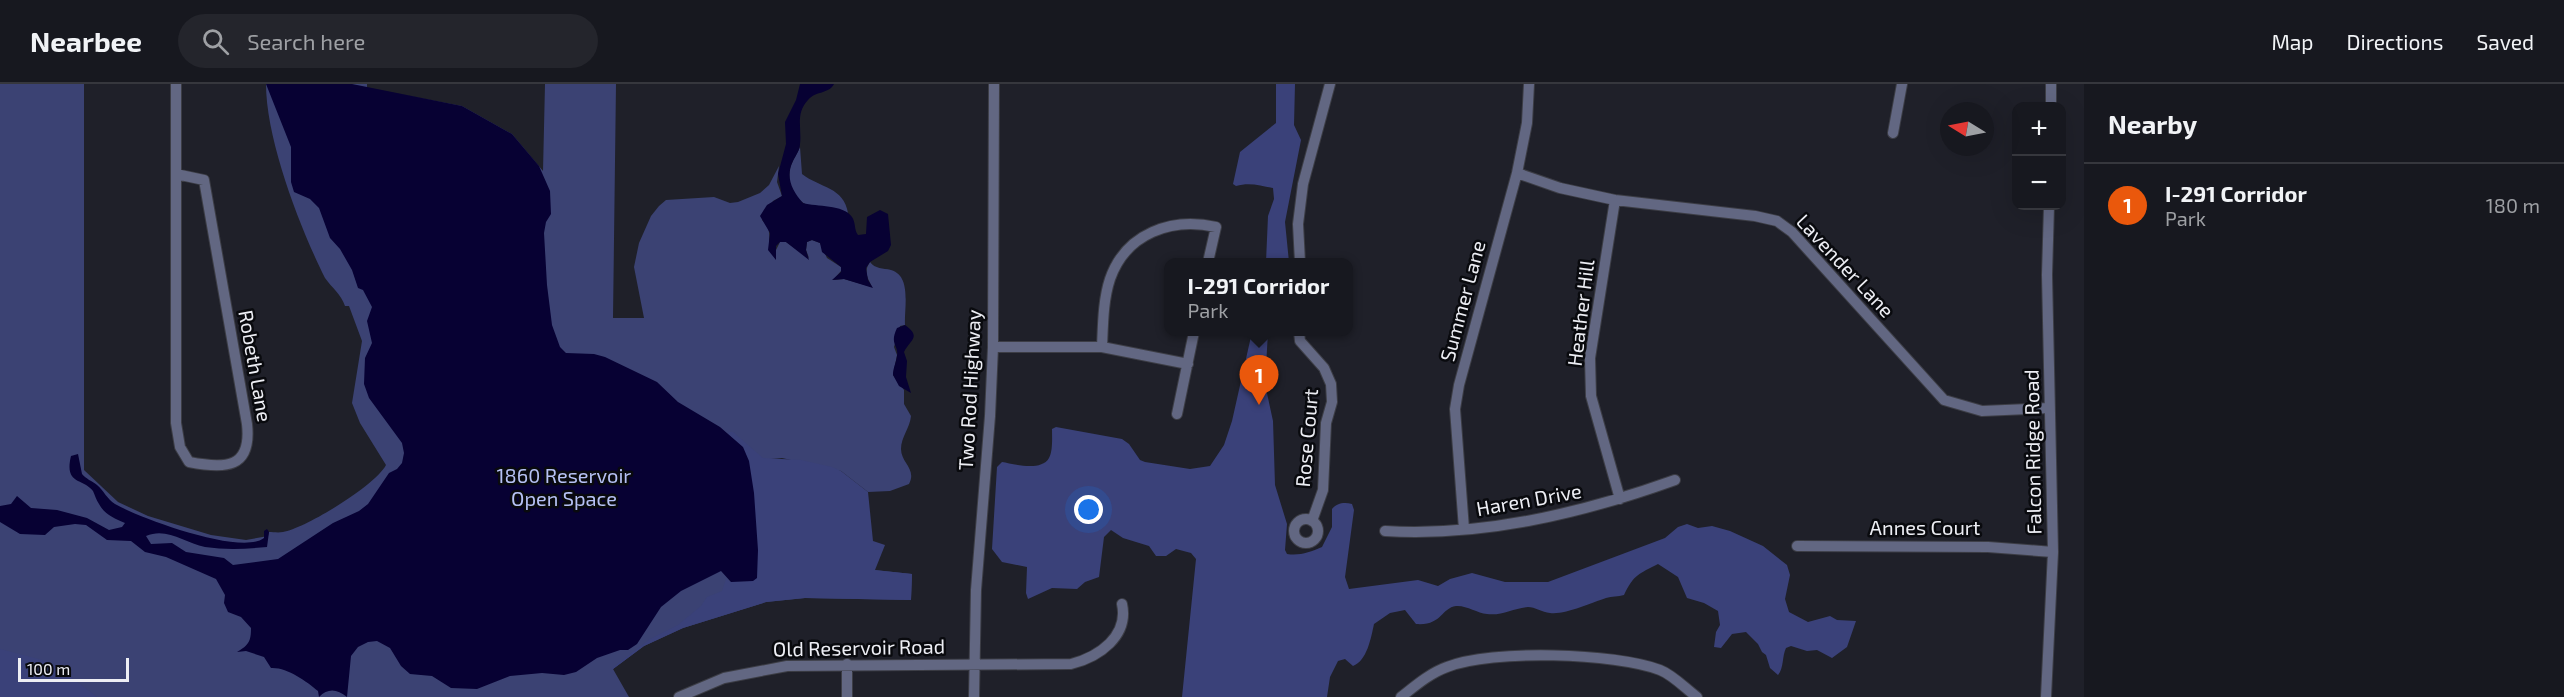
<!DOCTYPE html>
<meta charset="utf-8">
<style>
:root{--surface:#17181f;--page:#24252c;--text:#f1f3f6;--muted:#9ea0a4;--line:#36373d;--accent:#ea580c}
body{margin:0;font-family:"Exo 2",sans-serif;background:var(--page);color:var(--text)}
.controls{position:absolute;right:18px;top:18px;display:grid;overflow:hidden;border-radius:12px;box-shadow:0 6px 24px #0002}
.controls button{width:54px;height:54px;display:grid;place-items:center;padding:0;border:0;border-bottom:2px solid var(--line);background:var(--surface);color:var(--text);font:30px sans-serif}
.compass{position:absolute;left:1940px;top:18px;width:54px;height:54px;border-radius:50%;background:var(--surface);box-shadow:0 6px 24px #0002;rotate:280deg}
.scale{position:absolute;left:18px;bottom:15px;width:111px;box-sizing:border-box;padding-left:6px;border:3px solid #edeef4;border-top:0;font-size:16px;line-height:21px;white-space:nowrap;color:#edeef4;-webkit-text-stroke:4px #090a0e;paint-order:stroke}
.you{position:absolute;left:1089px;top:426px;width:21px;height:21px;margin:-15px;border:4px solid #fff;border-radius:50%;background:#1a73e8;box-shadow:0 0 0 9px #1a73e833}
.badge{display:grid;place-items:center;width:39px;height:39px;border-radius:50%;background:var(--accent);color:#fff;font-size:20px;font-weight:700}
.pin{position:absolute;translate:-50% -50px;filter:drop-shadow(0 2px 3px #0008)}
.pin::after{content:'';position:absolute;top:32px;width:21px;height:18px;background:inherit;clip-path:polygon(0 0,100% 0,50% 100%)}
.popup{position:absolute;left:1164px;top:174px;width:189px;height:78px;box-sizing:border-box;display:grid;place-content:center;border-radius:12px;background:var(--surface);filter:drop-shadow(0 2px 4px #0005);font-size:20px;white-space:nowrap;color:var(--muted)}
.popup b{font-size:22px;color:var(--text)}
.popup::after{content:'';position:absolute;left:50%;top:100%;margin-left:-12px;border:12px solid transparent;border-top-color:var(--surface)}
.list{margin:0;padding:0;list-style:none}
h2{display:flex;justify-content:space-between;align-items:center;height:78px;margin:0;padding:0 24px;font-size:26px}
h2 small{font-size:20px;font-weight:400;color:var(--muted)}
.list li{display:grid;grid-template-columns:39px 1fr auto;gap:18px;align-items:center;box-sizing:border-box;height:84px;padding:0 24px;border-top:2px solid var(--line)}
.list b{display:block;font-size:22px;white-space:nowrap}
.list p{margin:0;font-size:20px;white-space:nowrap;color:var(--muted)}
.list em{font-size:20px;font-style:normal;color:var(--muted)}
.icon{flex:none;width:33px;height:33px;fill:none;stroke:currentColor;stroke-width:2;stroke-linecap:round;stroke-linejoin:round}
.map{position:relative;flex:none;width:2084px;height:613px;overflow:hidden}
header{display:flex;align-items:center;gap:36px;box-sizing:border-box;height:84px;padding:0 30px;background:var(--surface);border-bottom:2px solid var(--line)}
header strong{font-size:28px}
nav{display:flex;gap:33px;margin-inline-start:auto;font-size:21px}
.search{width:420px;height:54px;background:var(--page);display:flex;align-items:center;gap:15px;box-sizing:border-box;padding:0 21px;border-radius:33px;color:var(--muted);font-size:22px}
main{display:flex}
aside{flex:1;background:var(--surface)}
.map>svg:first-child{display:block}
</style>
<header>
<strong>Nearbee</strong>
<div class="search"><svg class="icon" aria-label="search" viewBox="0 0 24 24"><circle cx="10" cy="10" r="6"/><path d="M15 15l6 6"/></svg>Search here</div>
<nav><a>Map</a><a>Directions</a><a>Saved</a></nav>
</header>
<main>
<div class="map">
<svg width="2084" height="613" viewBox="0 0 2084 613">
<rect width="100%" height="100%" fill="#1f2029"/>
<path fill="#3b4273" d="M0,0H84V386L118,418L148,432L211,451L246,456L268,452L269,448C273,448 278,449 283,448C306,444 376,401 386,381L360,339L352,319L362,257L349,222H345C341,210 332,204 325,194C300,144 266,56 266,0H367V4L462,22L512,50L543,87L545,0H616L613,234H644L634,183L639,159L651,132L659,122L666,116L714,113L730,119L738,118L760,109L769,101L779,82L777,98L782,112L773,117L762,136C769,143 770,148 769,157L775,168L780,158H786L809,174L806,166L807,158L812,156L820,159L827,174L841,183V187L833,196L844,195L872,203C868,194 863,188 870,178C875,185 883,184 891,186C912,192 904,224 905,241L900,242L894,263L897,271L893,291L904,306V320L911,332C910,344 901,353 901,365C901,379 917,385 909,400L890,407L868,408L841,387L782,374L770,375L864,485L912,490L911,516L805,514L766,518L683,544L644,562L613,585L629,613H10L0,606Z
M800,63L802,90C820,104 844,103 848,129C837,123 824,124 811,122C795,118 787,100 790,85C792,77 797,70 800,63Z"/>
<path fill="#3a4179" d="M1276,0H1295L1294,41L1301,56L1285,138L1289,178H1266L1268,132L1274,115L1273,104C1261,102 1250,98 1236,102L1233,100L1240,68L1276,39Z
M1252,248H1268L1265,300L1273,337L1275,401L1287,440L1285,466L1287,470C1300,472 1310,468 1322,463L1332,443V425C1337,419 1344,418 1352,420L1354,426L1345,493L1349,505L1418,496L1438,502L1450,495L1472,489L1505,498H1548L1665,454L1678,443L1687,440L1698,444L1712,442L1730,447L1763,462L1787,481L1790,491L1785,515L1789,528L1808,538L1830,532L1837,536L1856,537L1847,563L1832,574L1817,566L1807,567L1791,562L1786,564C1782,572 1784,584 1778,591L1770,584L1766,571L1762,568L1758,560L1746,548L1732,550L1721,564L1714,563L1716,548L1720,541L1718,527L1704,519L1687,514L1678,493L1658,480C1639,490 1634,490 1624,511C1618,513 1612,512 1606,514C1591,519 1565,531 1550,529C1542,528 1535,523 1528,523C1514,524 1502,532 1487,530C1477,529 1466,521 1456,522C1441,524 1442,542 1416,540L1405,526L1390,529L1374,540C1371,554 1367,577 1353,582L1345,575L1338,577L1330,593L1327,613H1182L1196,475L1191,469L1176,465L1166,472H1156L1149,462L1123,454L1111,446L1104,453L1099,493L1085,498L1077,505L1052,504L1028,515L1026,509L1027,483L1002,478L992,465L997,383L1002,378C1014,380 1041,388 1049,374C1053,367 1052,353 1052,345L1056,343L1122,355L1129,360L1140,376L1145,378L1190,385L1210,382L1224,361L1232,337Z
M729,348H733L763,374L801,376L832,383L841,387L868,408L873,457L885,461L875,486L912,490L911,516L805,514L766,518L683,544L644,562L613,585H611L650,555L678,541L701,522L707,513L722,507L726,495L731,498L753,497L735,356L728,351Z
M0,565L46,577L55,581L97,613H0Z"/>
<path fill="#070133" d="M266,0H352L462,22L512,50L539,82L550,107L551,130L546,138L544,149L547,201L552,241L560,263L566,269L594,270L605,273L657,298L678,318L720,343L743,363L749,377L754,409L758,466L757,494L753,497L731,498L721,487L681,507L661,523L637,560L628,566H620L597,574L576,588L564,591L542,589L510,592L477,605L451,604L432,592L410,590L401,582L390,564L377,557L368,558L358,563L351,572L347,613C337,605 328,604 319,613L318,607C306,597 287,583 271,584L264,573L246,567L237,568C249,561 251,557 251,544L241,533L228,528L224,519L225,511L216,495L166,473L145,468L131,457L107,456L86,441L75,440L54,443L45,451L20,450L0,438V422L11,420L17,412L31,424L57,426L87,434L109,446L122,443L125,439C114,434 105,431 99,420C96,416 95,411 93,407C83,394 64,401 71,372L78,370L82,390C86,395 92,397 97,401C104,407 107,415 115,420C139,434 242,472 264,454V447L267,445L269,448L267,463C246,465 226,466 205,463C185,459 167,443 146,452L151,460L172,459L186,468L224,474L233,481L278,475L333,439L359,427L368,420L389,389L397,385L402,379L404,369L402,359L369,314L364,300L365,274L372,259L367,237L372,223L363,206L358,204L352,186L340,165L330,154L319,124L310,115L294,108L291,98V63Z
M800,0H834C829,10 815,7 808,16C795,30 802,44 800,60C800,66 796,71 793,77C785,93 792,107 803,119C817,123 843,120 852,133C856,139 854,146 858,151L866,150L867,133L880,126L888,130L891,161L888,167L870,178L866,184L868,196L873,204L844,195L832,196L841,188V183L822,168L820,159L812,156L807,158L806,166L809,176L786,158H780L776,162V176L768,166L770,149L760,132L767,121L782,112L778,90L786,60L785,38L796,16Z
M905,241C922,253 910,256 904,268L907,277L906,293L911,309L899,302L893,291C893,284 896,279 897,272C899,261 889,261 897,244Z"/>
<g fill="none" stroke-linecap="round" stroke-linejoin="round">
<defs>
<path id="minor" d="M176,0V90
M2051,22V0
M1893,49L1902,0
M1517,89L1560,104L1615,116L1755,132L1777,137L1792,148L1944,316L1982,327L2049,324
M176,90L204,96L247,340C252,385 225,385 189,378L180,363L176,339Z
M1615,116L1590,274L1591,312L1620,415
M1300,178L1298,140L1303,100L1330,0
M1299,248L1300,257L1324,284L1331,300L1332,318L1326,339L1323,406L1312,437
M993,263H1102L1188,280
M1102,263C1103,241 1103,216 1110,195C1126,149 1172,133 1216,143L1208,178
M1177,330L1194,248
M1294 447a12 12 0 1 1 24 0a12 12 0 1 1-24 0Z
M1464,445L1455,325L1459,301L1517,89L1527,39L1529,0
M1385,447C1484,453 1583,429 1675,396
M1797,462L1988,463L2053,468
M679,613L724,594L787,582L1071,580C1099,573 1129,552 1122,520
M847,613V580
M974,613L976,506L990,332L993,263L994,0
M1401,613C1415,602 1430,589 1447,583C1492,565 1615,569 1660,586C1673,591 1686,605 1697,613
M2046,613L2053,468L2047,191L2049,122"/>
</defs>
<use href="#minor" stroke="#3c3d45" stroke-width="12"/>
<use href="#minor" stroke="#626782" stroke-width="10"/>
</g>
<g text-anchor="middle" stroke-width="5" stroke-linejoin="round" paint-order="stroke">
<g font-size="20" fill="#edeef4" stroke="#090a0e">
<text transform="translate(1845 182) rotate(47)" y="7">Lavender Lane</text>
<text transform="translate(1463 217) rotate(-75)" y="7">Summer Lane</text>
<text transform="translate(1581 229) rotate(-83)" y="7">Heather Hill</text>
<text transform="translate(255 282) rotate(80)" y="7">Robeth Lane</text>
<text transform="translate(970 306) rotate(-87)" y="7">Two Rod Highway</text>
<text transform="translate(1307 354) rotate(-85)" y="7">Rose Court</text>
<text transform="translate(2033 368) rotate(-91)" y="7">Falcon Ridge Road</text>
<text transform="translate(1529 416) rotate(-10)" y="7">Haren Drive</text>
<text x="1925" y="451">Annes Court</text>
<text transform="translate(859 564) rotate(-1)" y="7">Old Reservoir Road</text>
</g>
<g font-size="20" fill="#b6c1f5" stroke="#090a0e">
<text x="564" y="399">1860 Reservoir<tspan x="564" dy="23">Open Space</tspan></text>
</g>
</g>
</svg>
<div class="controls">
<button>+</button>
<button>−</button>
</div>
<svg class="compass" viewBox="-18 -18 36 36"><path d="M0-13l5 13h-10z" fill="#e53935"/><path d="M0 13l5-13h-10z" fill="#9ea0a4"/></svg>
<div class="scale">100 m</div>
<div class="you"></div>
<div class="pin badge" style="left:1259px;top:321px">1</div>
<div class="popup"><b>I-291 Corridor</b>Park</div>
</div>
<aside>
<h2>Nearby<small></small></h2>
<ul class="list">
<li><span class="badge">1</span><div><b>I-291 Corridor</b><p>Park</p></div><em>180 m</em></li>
</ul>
</aside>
</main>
